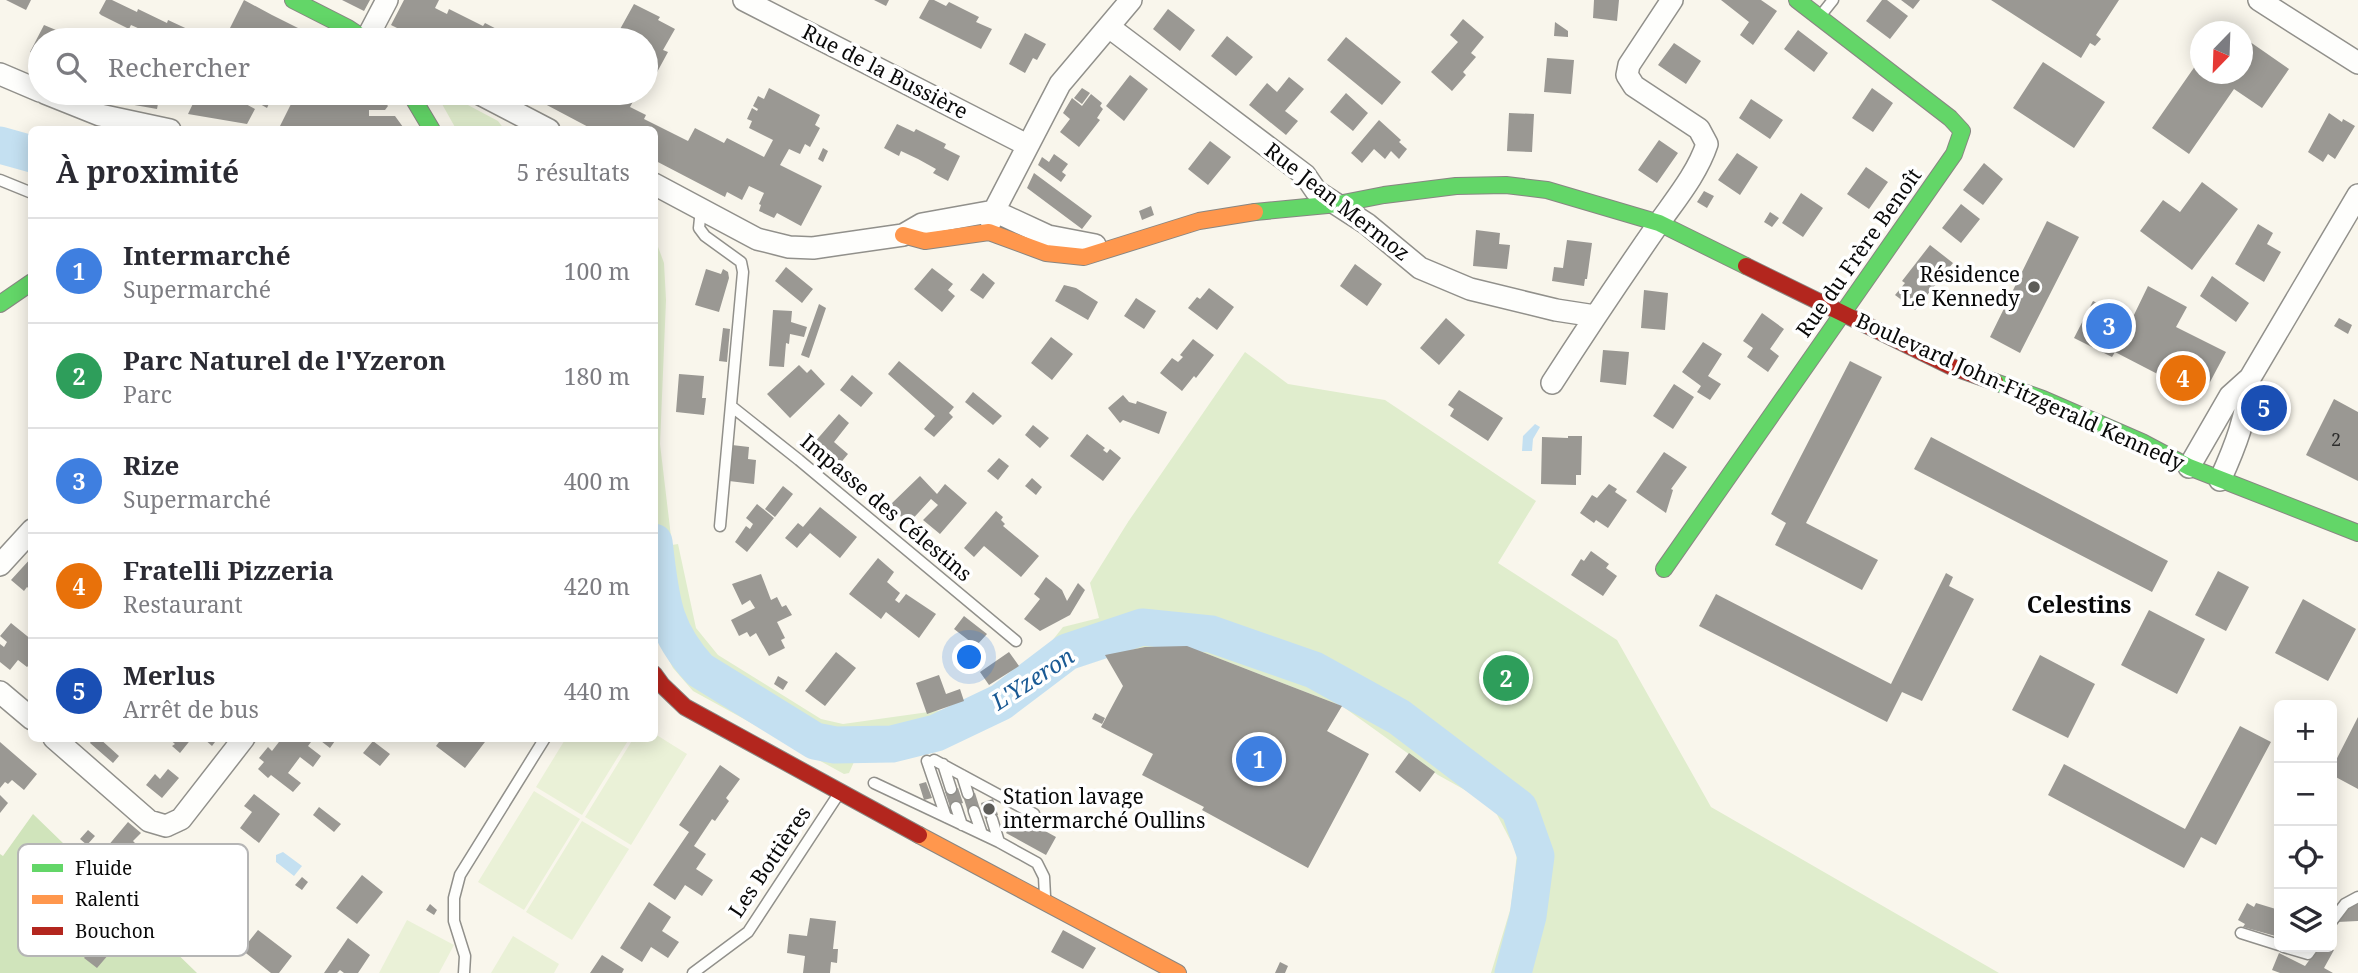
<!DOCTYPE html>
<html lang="fr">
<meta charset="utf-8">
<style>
:root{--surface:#fff;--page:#f7f7f7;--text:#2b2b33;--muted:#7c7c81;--line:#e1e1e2;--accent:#7c3aed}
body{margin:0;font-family:"Noto Serif",serif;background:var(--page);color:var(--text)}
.controls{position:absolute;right:21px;bottom:21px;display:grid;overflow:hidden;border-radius:10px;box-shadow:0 4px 18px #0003}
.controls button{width:63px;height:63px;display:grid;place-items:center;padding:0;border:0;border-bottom:2px solid var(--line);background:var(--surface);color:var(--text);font:35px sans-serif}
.compass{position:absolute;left:2190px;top:21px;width:63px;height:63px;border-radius:50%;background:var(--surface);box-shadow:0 4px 18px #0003;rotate:203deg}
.you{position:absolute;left:970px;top:658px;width:24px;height:24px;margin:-18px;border:5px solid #fff;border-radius:50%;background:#1a73e8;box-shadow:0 0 0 10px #1a73e833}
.badge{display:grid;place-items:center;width:46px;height:46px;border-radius:50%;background:var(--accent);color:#fff;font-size:23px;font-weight:700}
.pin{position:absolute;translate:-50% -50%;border:4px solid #fff;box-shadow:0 2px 7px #0006}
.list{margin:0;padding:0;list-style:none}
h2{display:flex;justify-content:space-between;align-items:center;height:91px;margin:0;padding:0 28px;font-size:30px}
h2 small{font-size:23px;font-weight:400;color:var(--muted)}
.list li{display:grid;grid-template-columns:46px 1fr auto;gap:21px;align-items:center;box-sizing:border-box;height:105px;padding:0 28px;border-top:2px solid var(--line)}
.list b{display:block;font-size:26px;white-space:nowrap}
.list p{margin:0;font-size:23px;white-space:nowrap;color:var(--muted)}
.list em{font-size:23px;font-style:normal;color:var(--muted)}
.icon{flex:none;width:38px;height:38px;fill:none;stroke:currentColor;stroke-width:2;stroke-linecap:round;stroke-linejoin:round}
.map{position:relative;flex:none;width:2358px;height:973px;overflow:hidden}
.search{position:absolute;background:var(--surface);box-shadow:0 4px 18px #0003;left:28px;top:28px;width:630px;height:77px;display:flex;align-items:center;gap:18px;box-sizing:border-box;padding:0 24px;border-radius:38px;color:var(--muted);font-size:26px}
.panel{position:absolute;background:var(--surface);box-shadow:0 4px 18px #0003;left:28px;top:126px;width:630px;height:616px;border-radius:10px}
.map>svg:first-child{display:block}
</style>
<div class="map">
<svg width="2358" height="973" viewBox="0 0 2358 973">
<rect width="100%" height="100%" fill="#f9f6ec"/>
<path fill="#e0edcd" d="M447,96H451L498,121L504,129H456L442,104Z
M654,236L664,263L666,300L660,444L672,545L678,544L696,628L718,655L821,719L843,724L943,710L975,698L1043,652L1063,627L1099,618L1090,583L1128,522L1245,352L1288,384L1385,400L1536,501L1498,563L1617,640L1711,807L1999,973H1491L1511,907L1517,853L1492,805L1438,775L1342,706L1187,646L1145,647L1105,655L1069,667L1004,719L924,754L854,762L849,773L844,774L693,691L673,668L655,634Z"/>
<path fill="#d0e4bb" d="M33,814L197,973H0V854L3,856Z"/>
<path fill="#eaf1d7" d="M655,734L687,754L631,845L585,817L633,739L654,738Z
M566,738L629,739L582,815L536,787Z
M534,791L580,819L524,910L478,882Z
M582,821L629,849L572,940L526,912Z
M407,920L454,945L439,973H379Z
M513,936L559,964L554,973H491Z"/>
<path fill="#c4e0f1" d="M1535,424L1540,427L1533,439L1532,451H1522L1523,436Z
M283,852L302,866L294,876L276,862V855Z"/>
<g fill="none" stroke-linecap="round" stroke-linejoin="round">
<path stroke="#c4e0f1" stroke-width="37" d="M0,145L32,154
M654,542C661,596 661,628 700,670L815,741L835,745L892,744L936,733L1001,702L1067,652L1142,627L1211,634L1314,670L1399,717L1519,808L1536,856L1528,916L1513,973"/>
</g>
<path fill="#9a9893" d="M6,0H31L26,10Z
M106,0H112L137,12L138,9L167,23L168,20L196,33L198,29L220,40H176L161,34L160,38L131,25L129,29L101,15L99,13Z
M244,0L272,15L322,40H252L247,37L246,40H241L235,37L238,32L230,28Z
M342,0H370L364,11Z
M404,0H439L435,8L447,14L449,9L483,26L485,23L518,40H430L407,29L405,32L391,25Z
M874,0H889L886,6Z
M929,0H934L946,6L949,2L979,17L976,22L992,29L981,49L919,18Z
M1594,0H1619L1617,21L1593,18Z
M1721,0H1761L1777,11L1753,45L1740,35L1749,22Z
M1882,0H1887L1908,16L1890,39L1866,21Z
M1901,0H1920L1913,9Z
M1991,0H2119L2096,35L2101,39L2095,46L2090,43L2081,58Z
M634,4L660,17L658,20L675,29L663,50L668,52L649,87L646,86V40H619L622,33L619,31Z
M1168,9L1195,30L1180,51L1153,29Z
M1463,19L1484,37L1471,53L1476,57L1463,72L1466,75L1452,91L1431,72L1458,42L1450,35Z
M1555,22L1568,31V37L1554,36Z
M2224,24L2235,32H2219Z
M44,25L80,40H40V57L30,52Z
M1798,30L1828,53L1814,72L1784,49Z
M1025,33L1046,44L1037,60L1033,58L1025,73L1009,64Z
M1227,36L1253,57L1236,76L1211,56Z
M1346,37L1401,82L1382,105L1327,60Z
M2243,37L2289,69L2262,108L2234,89L2189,154L2152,128L2200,59V74H2243Z
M1674,43L1701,61L1686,84L1658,65Z
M1547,58L1574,60L1571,94L1544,92Z
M2043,62L2105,102L2074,148L2013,108Z
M1130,75L1148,89L1124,121L1106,106Z
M1289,77L1304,89L1285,111L1298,121L1286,135L1249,105L1267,83L1277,92Z
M769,88L820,115L815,125L820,128L810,147L805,144L800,154L789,149L780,165L822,186L801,226L777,213L774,218L759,211L761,205L759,204L764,193L749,186L742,200L727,192L725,197L654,160V130H594L543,103L544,101L529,93H641L639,97L636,96L630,107L646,115L644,119L688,141L695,128L724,143L727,138L764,157L773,140L749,128L752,121L747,119L752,108L757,111L758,109L753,106L758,96L764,99Z
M1082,88L1090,93L1082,104L1074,98Z
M1872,88L1893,103L1873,132L1852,118Z
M125,93H160L157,109L123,103Z
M170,93H180L177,100L169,96Z
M198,93H238L235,98L255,109L247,124L188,114Z
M266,93L273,95L267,108L260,104Z
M285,93H377L388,106L385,110H369V116H395L403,127L401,130H278L294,98Z
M1346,93L1368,113L1353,131L1330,112Z
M1091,94L1102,103L1100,106L1103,109L1097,118L1100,120L1079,147L1060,132L1070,119L1063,113L1072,98L1082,106Z
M1751,99L1783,120L1770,139L1739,118Z
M1509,113L1534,114L1532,152L1507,151Z
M2329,113L2342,122L2343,119L2355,126L2335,159L2328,154L2323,162L2308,152Z
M1379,120L1401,140L1399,142L1407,149L1399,159L1391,151L1385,159L1374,149L1362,163L1351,153Z
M897,124L914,132L916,129L946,144L944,148L960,156L948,181L933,173L936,169L918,159L901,151L899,156L884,148Z
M1659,140L1678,153L1657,183L1638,170Z
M1210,141L1231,157L1208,185L1188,169Z
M823,148L828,151L823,162L818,159Z
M1737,153L1758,167L1740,195L1718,180Z
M1054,154L1068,164L1062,172L1066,175L1061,182L1038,165L1042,157L1049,162Z
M1984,163L2003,179L1983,205L1963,190Z
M1866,167L1888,182L1869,209L1847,194Z
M1034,173L1092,216L1082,229L1027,188Z
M2202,182L2238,209L2192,270L2140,231L2163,200L2180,212Z
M1704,191L1714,196L1707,208L1697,202Z
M1801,193L1823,208L1803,237L1782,223Z
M1961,204L1980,219L1961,243L1942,228Z
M1151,206L1154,215L1142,220L1139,211Z
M1770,212L1779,218L1772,227L1764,222Z
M2047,221L2079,237L2020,353L1990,337Z
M2258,224L2273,233L2267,244L2281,252L2264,282L2235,264Z
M1476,230L1500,233L1499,244L1510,245L1507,269L1473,266Z
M1567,240L1592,243L1587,279H1585L1584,286L1552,281L1554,267L1563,268Z
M1930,245L1953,263L1915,310L1895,295L1905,283L1902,281Z
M1355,264L1382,284L1367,306L1340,286Z
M786,267L813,289L802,303L775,281Z
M932,268L953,284L948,290L955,296L942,312L914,289Z
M706,269L721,274L723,269L728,272L729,278L719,312L695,305Z
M983,273L995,283L983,299L970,290Z
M2212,276L2249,303L2236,322L2200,296Z
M1064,285L1076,288L1098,302L1088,320L1055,301Z
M2148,286L2187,307L2176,327L2226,352L2202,397L2115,352L2112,357L2074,338L2093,301L2132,319Z
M1209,288L1234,307L1217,330L1188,308L1197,297L1200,299Z
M1644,290L1668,293L1665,330L1641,328Z
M1136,298L1156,311L1144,329L1124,316Z
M819,304L826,308L809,358L801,355Z
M773,310L792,311L791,322L807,327L804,337L790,334L789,344L786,343L784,367L769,366Z
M1762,313L1784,329L1770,349L1779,356L1768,372L1747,357L1753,348L1743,341Z
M1446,318L1465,335L1439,365L1420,348Z
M2339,318L2352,325L2348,334L2334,326Z
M723,328L730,329L727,362L719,361Z
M1051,337L1073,354L1052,380L1031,363Z
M1193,339L1214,355L1196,378L1194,376L1182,391L1160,373L1172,358L1178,362L1183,357L1180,355Z
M1703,342L1722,354L1708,376L1721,384L1710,400L1697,392L1701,386L1682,372Z
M1603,350L1629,352L1626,385L1600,382Z
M899,361L954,407L949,413L953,417L934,437L924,429L935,416L888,374Z
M1850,361L1882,377L1806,523L1878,560L1862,590L1775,545L1786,523L1771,514Z
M799,365L807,373L811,369L825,384L790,418L767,394Z
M679,374L704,376L702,398H706L704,415L676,412Z
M852,375L873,393L861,407L840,390Z
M1674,384L1694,397L1673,429L1653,416Z
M1459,390L1503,418L1488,441L1450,416L1454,409L1448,405Z
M973,392L1002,416L993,425L965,402Z
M1123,395L1129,402L1136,404L1137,401L1167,412L1159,434L1123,420L1120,423L1108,408Z
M2334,399L2358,412V481L2306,455Z
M839,414L849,423L834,442L848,454L833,472L807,451Z
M1033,425L1049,438L1040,448L1025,435Z
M1087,434L1105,448L1103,450L1107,453L1110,449L1121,458L1103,481L1070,456Z
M1568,436H1582L1581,475H1576V485L1541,484L1542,437L1568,438Z
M1931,437L2168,561L2152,592L1914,469Z
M732,445L749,447L748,459L756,460L754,484L729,481Z
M1664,452L1687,467L1671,489L1673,490L1666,513L1636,492Z
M999,458L1009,466L998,480L987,471Z
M920,476L937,494L945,484L967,503L940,534L923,520L938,505L931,499L908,524L890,505Z
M1032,478L1042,487L1036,495L1025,486Z
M1609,484L1617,489L1615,492L1627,500L1608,528L1596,520L1594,523L1580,513L1592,495L1597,498Z
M783,486L793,494L775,517L765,509Z
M757,504L774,518L747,552L735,542L746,526L750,529L753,524L746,518Z
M820,507L857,537L840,558L810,533L797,548L785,538L798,523L803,527Z
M996,511L1003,517L1001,520L1005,524L1003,526L1039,556L1021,577L984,546L974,557L964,548Z
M1591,551L1609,564L1606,568L1617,576L1603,596L1571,575L1581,559L1584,561Z
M32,557V591L27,587L24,591L11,580Z
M878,558L894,572L887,582L900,593L895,600L899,603L906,594L936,614L919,638L886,612L881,619L849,594Z
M2218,571L2249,587L2226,631L2195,615Z
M1946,573L1953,577L1949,586L1974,599L1922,701L1902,692L1887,722L1699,626L1716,594L1891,684Z
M761,574L771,600L777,597L782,607L786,605L792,615L777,622L785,638L781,640L785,648L769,656L756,633L750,637L747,632L739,636L731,620L755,608L750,600L742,605L732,584Z
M1046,577L1062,590L1067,601L1078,583L1085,590L1070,615L1040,631L1024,619L1040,599L1034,594Z
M2303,599L2356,629L2328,681L2275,653Z
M2149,610L2205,639L2177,694L2121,665Z
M964,616L987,634L976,646L954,629Z
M11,623L32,640V662L27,667L18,660L10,670L0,662V644L4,647L7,642L0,636Z
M1187,646L1342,706L1327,731L1369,754L1308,868L1202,810L1204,807L1142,775L1153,754L1101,727L1123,686L1105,655L1145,647Z
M836,652L856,668L825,706L805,691Z
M1009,652L1019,666L989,685L980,672Z
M2040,655L2095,684L2068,738L2012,710Z
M939,675L946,694L960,689L964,701L927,714L916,683Z
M778,676L788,682L783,690L774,684Z
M1095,713L1105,718L1102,724L1092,719Z
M2358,717V789L2332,775V768Z
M2240,726L2271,742L2216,845L2201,837L2184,868L2048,795L2064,764L2185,829Z
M93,738H99L119,756L113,763L90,743Z
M168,738H192L180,753L172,746L175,744Z
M203,738H218L212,746Z
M282,738H314L308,746L321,756L313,767L300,757L288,773L301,783L293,792L271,775L268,778L258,769L264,762L259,758L268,747L272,751Z
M317,738H337L330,748Z
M442,738H488L465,768L436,746Z
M373,741L390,754L380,766L363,753Z
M0,742L37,774L24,790L12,780L8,784L5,782L0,788Z
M1409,753L1435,772L1420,792L1395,772Z
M720,765L740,779L726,798L729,801L715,821L712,819L694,846L706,854L696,869L713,880L702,896L685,885L675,900L653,885L689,832L679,825Z
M168,769L179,778L162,798L146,785L155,774L160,779Z
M926,782L932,798L924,800L919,784Z
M958,788L963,803L950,807L945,792Z
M975,793L980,809L968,812L963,796Z
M254,794L280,814L259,843L240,828L252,812L244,806Z
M0,795L8,803L0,813Z
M993,799L998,815L985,819L981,803Z
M319,807L341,824L334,832L313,815Z
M1016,815L1056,837L1046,855L1006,833Z
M128,822L141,833L133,841L136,844L135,848L132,852L130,853L126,849L124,852L129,856L125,862L119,857L112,861L105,855L107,847Z
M88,830L95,836L87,845L80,839Z
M362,875L383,892L357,924L336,908Z
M302,877L308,882L302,890L295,885Z
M649,902L671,917L662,931L679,942L668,958L651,947L642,962L620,948Z
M2247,903L2254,907L2256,903L2279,910V937L2243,927L2245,924L2238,920Z
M430,904L437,910L434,915L426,910Z
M2358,904V921L2337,922L2345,910Z
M810,918L836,921L833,949H838L837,963L831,962L830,973H803L805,956L787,953L789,934L807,936Z
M258,930L292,956L279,973H271L242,950Z
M1063,930L1096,948L1083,969L1051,952Z
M348,938L370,955L358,973H344L340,970L337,973H324Z
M98,947L109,954L97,968L84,958L91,949Z
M2319,947H2327L2334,950L2324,968L2333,973H2280L2272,970L2279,953L2305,966Z
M602,955L624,969L622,973H590Z
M1280,962L1288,966L1285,973H1275Z"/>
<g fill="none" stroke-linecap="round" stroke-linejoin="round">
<defs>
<path id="lane" d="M1821,15L1833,0
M0,180L32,193
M701,209L699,228L705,236L741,262L743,272L720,526
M731,406L799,460L1016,641
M934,760L1034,814L1033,822
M927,761L946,817
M943,764L951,789
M962,775L968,794
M874,783L999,842L1037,863L1044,877L1045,896
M956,807L962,825
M974,811L982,834
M992,819L999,842
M2332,921L2345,904L2358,897
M2241,933L2279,945
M2284,947L2308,954L2313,947
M464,973L465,956L454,921V898L460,875L545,738
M693,973L748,932L838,795"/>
<path id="street" d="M744,0L1027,145
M2259,0L2358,63
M1109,27L1305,175L1316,191L1367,224L1420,268L1470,289L1556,310L1595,316
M366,40L387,0
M0,74L40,91
M45,93L100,115L170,130
M478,93L549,130
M654,184L757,239L789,247L813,248L903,235L922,224L994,211L1048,236L1095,245
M991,221L994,211L1060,84L1131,0
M1552,383C1586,330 1621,278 1657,226C1675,200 1697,174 1707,144L1699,129L1634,86L1627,75L1629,65L1672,0
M2189,467L2230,396L2250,378L2358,195
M2220,480C2236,445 2247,416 2250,378
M0,565L32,530
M0,692L32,719
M54,738L149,821L166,826L181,819L244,738"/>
<path id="fast" d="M293,0L348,28L366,40
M410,93L432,130
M1255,212L1338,204L1384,195L1456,186L1506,185L1547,190L1659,223L1746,266
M0,304L32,282
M1995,382L2043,399L2142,442L2189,467L2358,533
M1664,569L1954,154L1962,131L1950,118L1797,0"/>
<path id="slow" d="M903,235L925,241L989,232L1046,253L1084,257L1199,221L1255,212
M919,835L1178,973"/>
<path id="jam" d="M1746,266L1952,367L1995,382
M654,674L662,685L685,707L919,835"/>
</defs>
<use href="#lane" stroke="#91908b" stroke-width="13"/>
<use href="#street" stroke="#91908b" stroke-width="24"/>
<use href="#fast" stroke="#888682" stroke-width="18"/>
<use href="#slow" stroke="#888682" stroke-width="18"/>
<use href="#jam" stroke="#888682" stroke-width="18"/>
<use href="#lane" stroke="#fefefc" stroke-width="10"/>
<use href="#street" stroke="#fefefc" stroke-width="21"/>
<use href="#fast" stroke="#63d668" stroke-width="16"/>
<use href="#slow" stroke="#ff974d" stroke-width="16"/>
<use href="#jam" stroke="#b3261e" stroke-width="16"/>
</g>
<g fill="#5d5c58" stroke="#fff" stroke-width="2.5">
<circle cx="2034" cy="287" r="7"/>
<circle cx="989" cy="809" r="7"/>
</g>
<g text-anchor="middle" stroke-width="7" stroke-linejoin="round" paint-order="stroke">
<g font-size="18" fill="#2d2d2c">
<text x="2336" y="446">2</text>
</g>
<g font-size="21" fill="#090909" stroke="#fff">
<text transform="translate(885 72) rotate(27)" y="7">Rue de la Bussière</text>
<text transform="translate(1337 202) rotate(38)" y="7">Rue Jean Mermoz</text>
<text transform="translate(1859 253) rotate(-55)" y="7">Rue du Frère Benoît</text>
<text transform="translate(2020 392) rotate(24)" y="7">Boulevard John-Fitzgerald Kennedy</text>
<text transform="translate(886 508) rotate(40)" y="7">Impasse des Célestins</text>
<text transform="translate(770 862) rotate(-56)" y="7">Les Bottières</text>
</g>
<g font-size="21" fill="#090909" stroke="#fff" text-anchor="end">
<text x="2020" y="282">Résidence<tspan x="2020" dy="24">Le Kennedy</tspan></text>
<text x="1003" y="804" text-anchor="start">Station lavage<tspan x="1003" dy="24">intermarché Oullins</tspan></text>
</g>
<g font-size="23" font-weight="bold" fill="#090909" stroke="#fff">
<text x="2079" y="613">Celestins</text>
</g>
<g font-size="23" font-style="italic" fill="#1a5a94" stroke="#fff">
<text transform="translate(1033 679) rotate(-33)" y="8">L'Yzeron</text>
</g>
</g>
<rect x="18" y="844" width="230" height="112" rx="10" fill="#fff" stroke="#b5b5b5" stroke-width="2"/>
<rect x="32" y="864" width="31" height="8" fill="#63d668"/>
<rect x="32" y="895" width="31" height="9" fill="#ff974d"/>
<rect x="32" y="927" width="31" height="8" fill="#b3261e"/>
<g font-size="19" fill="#090909">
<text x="75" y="875">Fluide</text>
<text x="75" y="906">Ralenti</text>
<text x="75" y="938">Bouchon</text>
</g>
</svg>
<div class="controls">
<button>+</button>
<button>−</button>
<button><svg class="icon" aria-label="locate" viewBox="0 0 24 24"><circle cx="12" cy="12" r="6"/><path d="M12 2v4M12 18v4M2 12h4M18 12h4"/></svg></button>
<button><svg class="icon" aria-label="layers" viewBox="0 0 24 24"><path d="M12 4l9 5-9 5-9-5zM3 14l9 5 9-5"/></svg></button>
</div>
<svg class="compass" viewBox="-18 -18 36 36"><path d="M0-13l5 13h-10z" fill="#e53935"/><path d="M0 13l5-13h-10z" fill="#7c7c81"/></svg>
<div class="you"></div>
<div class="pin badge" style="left:1259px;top:759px;background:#3f7fe0">1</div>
<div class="pin badge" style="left:1506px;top:678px;background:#2e9e5b">2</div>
<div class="pin badge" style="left:2109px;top:326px;background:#3f7fe0">3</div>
<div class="pin badge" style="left:2183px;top:378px;background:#e8710a">4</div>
<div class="pin badge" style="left:2264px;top:408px;background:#1a4fb4">5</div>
<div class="search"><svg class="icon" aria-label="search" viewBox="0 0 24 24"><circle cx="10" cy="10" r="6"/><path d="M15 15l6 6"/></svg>Rechercher</div>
<section class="panel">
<h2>À proximité<small>5 résultats</small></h2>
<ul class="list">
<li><span class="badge" style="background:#3f7fe0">1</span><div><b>Intermarché</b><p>Supermarché</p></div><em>100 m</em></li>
<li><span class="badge" style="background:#2e9e5b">2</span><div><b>Parc Naturel de l'Yzeron</b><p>Parc</p></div><em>180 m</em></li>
<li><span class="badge" style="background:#3f7fe0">3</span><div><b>Rize</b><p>Supermarché</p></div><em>400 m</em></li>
<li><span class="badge" style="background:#e8710a">4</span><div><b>Fratelli Pizzeria</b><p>Restaurant</p></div><em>420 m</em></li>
<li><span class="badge" style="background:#1a4fb4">5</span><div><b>Merlus</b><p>Arrêt de bus</p></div><em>440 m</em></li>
</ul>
</section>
</div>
